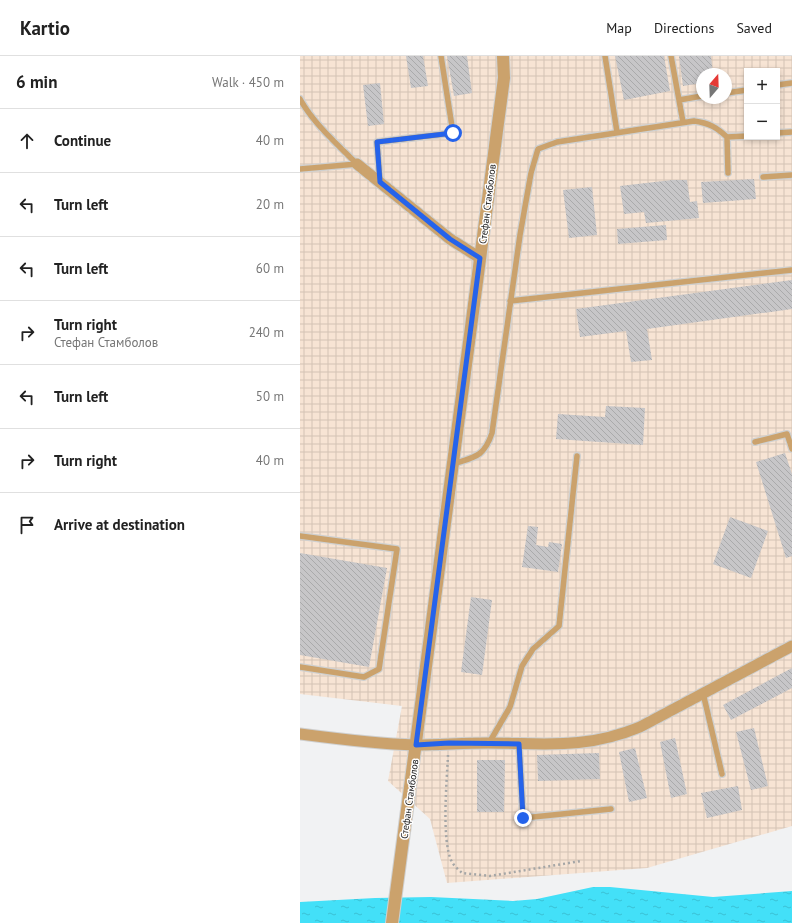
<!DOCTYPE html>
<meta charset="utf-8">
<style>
:root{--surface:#fff;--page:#f6f6f6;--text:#222;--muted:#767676;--line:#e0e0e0}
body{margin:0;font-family:"PT Sans",sans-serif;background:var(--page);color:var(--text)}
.controls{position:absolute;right:12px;top:12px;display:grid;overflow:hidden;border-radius:0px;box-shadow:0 2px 6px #0003}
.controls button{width:36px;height:36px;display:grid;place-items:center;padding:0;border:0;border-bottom:1px solid var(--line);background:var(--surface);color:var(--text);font:20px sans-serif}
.compass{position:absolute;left:396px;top:12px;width:36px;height:36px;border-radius:50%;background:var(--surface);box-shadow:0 2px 6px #0003;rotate:19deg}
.stop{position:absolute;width:12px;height:12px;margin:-9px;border:3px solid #2563eb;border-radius:50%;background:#fff}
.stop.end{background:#2563eb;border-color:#fff;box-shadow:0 1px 4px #0008}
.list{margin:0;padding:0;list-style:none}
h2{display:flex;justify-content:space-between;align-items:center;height:52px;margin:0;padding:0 16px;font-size:17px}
h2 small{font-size:13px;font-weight:400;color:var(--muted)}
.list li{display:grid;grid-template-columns:26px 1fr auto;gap:12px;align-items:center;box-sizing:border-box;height:64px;padding:0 16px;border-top:1px solid var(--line)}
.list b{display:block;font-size:15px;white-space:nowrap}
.list p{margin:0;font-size:13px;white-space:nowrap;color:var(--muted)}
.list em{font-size:13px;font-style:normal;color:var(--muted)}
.icon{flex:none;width:22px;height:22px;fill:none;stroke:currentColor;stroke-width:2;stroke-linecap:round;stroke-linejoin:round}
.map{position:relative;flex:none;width:492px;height:867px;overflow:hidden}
header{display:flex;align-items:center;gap:24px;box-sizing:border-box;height:56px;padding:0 20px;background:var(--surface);border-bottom:1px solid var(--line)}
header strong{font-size:19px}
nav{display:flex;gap:22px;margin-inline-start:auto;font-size:14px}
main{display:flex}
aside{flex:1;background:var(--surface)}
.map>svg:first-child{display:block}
</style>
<header>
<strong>Kartio</strong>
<nav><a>Map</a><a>Directions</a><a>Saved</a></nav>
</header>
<main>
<aside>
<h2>6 min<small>Walk · 450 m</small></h2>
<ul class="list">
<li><svg class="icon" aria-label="ahead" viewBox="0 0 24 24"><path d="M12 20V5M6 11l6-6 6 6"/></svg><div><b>Continue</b></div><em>40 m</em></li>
<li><svg class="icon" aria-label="left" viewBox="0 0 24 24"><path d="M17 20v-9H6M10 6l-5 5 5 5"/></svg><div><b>Turn left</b></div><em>20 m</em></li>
<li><svg class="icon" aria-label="left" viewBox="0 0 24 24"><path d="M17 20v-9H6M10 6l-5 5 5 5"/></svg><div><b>Turn left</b></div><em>60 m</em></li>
<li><svg class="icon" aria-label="right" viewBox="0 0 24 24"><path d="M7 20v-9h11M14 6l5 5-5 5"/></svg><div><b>Turn right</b><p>Стефан Стамболов</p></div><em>240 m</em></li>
<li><svg class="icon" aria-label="left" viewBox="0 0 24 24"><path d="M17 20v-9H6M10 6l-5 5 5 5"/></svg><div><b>Turn left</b></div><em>50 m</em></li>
<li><svg class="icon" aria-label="right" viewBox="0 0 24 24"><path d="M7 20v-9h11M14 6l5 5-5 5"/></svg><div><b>Turn right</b></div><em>40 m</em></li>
<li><svg class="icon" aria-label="arrive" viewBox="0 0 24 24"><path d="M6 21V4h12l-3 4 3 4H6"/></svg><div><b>Arrive at destination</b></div></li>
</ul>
</aside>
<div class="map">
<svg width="492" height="867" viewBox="0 0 492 867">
<defs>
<pattern id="industrial-grid" width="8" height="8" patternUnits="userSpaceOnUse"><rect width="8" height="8" fill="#f7e4d4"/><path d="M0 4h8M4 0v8" fill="none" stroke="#d3c3b5"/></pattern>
<pattern id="water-ripples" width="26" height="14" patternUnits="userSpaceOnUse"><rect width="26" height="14" fill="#43e0f8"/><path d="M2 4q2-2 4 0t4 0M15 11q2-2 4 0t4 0" fill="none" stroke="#3ac0d4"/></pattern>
<pattern id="building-back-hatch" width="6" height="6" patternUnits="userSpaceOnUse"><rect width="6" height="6" fill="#c7c6c8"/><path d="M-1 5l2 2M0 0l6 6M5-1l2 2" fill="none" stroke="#aaaaab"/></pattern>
</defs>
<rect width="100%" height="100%" fill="#f1f2f3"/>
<path fill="url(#industrial-grid)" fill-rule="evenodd" d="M0,0H492V770L347,812L147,827L130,763L88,725L102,650L0,638ZM447,15H477V81H447ZM402,18H426V42H402Z"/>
<path fill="url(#water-ripples)" d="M293,831H310L413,841L492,835V867H0V846L75,842L131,841L213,845L237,843Z"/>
<path fill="url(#building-back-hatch)" d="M106,0H123L128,30L111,32Z
M147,0H167L172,37L154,40Z
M315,0H364L370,35L324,44Z
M379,0H411L413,18H402V27L383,30Z
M80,27L84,68L68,70L63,29Z
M454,123L456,143L403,147L401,126Z
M372,124H387L390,146L397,145L399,162L346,167L344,156L324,158L320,130Z
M292,131L297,179L269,182L263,134Z
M366,169L367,184L318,188L317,173Z
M492,224V253L347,273L352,304L331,306L326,275L280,281L276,253Z
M306,350L345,352L343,389L256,383L258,358L305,361Z
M485,397L492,418V500L486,502L456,406Z
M430,461L468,475L451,522L413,508Z
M228,470L238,471L236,489L248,491L249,486L262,488L258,516L222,511Z
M0,497L87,512L69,611L0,599Z
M171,541L192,544L182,619L161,616Z
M492,612V632L431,664L423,649Z
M454,672L468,730L451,734L436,676Z
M375,682L387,738L371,742L360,686Z
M335,692L347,742L329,746L319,696Z
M299,697L300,723L238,725L237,699Z
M177,704H205L204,756H177Z
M438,730L442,754L407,762L401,737Z"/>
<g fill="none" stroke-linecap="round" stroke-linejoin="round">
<defs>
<path id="service" d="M305,0L317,76
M371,0L383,66
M477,29L492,27
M426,37L447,34
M0,43C14,68 37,88 57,108
M379,44L402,40
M477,77L492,76
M427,81L428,117
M0,113L57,108
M463,121L492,119
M80,125L77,86L153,77L141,0
M210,245L492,214
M455,386L487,378L492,393
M153,408C175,401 184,401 192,377L220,179L231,117L238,93L257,86L394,65C409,67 416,71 427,81L447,80
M0,480L97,493L79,613L64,621L0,611
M403,637L422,718
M189,687L210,651L222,610L233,593L259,570L277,400
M219,688L223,762L311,753"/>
<path id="minor" d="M57,108L150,183L180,202
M0,678C38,683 76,688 115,689C139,689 163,687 188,687C245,687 284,694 340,671L492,590"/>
<path id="tertiary" d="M92,867L204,22L203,0"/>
</defs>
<use href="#service" stroke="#cfd0d0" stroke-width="8"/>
<use href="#minor" stroke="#cfd0d0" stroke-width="13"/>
<use href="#tertiary" stroke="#cfd0d0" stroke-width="14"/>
<path stroke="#a5a6a6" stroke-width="2.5" stroke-dasharray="2 3" stroke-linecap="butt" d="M148,699C147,723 141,786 152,806C154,810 159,814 162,817L190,820L281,805"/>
<use href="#service" stroke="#cba26c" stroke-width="5.5"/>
<use href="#minor" stroke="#cba26c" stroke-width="11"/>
<use href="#tertiary" stroke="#cba26c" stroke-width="12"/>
</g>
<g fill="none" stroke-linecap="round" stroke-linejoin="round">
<path stroke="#2563eb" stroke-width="5" d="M153,77L77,86L80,126L150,183L180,202L116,689L149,687L219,688L223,762"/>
</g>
<g text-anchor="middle" stroke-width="3" stroke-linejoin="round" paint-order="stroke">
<g font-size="10" fill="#1b1b1b" stroke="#fff">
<text transform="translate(187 148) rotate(-83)" y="4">Стефан Стамболов</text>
<text transform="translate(109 743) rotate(-82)" y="4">Стефан Стамболов</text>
</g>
</g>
</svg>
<div class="controls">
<button>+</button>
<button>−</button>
</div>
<svg class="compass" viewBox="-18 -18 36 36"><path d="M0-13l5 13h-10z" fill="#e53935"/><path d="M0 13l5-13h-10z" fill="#767676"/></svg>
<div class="stop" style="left:153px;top:77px"></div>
<div class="stop end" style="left:223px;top:762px"></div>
</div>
</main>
